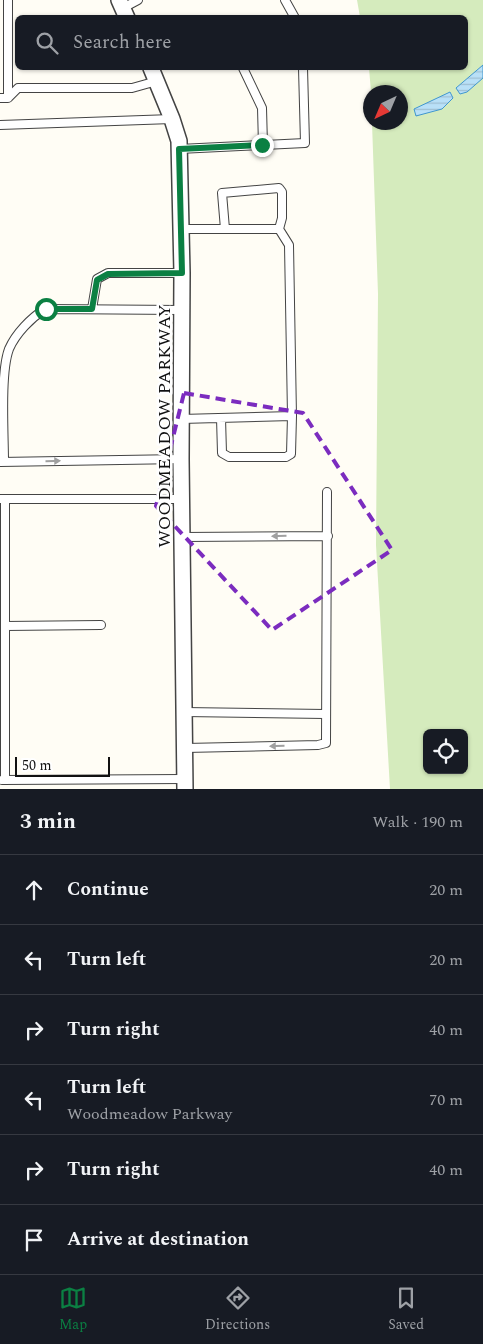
<!DOCTYPE html>
<meta charset="utf-8">
<style>
:root{--surface:#171b24;--page:#242831;--text:#f1f3f6;--muted:#9ea1a6;--line:#363941;--accent:#0b8043}
body{margin:0;font-family:Spectral,serif;background:var(--page);color:var(--text)}
.controls{position:absolute;right:15px;bottom:15px;display:grid;overflow:hidden;border-radius:8px;box-shadow:0 1px 4px #0004}
.controls button{width:45px;height:45px;display:grid;place-items:center;padding:0;border:0;border-bottom:1px solid var(--line);background:var(--surface);color:var(--text);font:25px sans-serif}
.compass{position:absolute;left:363px;top:85px;width:45px;height:45px;border-radius:50%;background:var(--surface);box-shadow:0 1px 4px #0004;rotate:224deg}
.scale{position:absolute;left:15px;bottom:12px;width:95px;box-sizing:border-box;padding-left:5px;border:2px solid #111;border-top:0;font-size:14px;line-height:18px;white-space:nowrap;color:#111;-webkit-text-stroke:4px #fff;paint-order:stroke}
.stop{position:absolute;width:15px;height:15px;margin:-11px;border:4px solid #0b8043;border-radius:50%;background:#fff}
.stop.end{background:#0b8043;border-color:#fff;box-shadow:0 1px 5px #0008}
.list{margin:0;padding:0;list-style:none}
h2{display:flex;justify-content:space-between;align-items:center;height:65px;margin:0;padding:0 20px;font-size:21px}
h2 small{font-size:16px;font-weight:400;color:var(--muted)}
.list li{display:grid;grid-template-columns:32px 1fr auto;gap:15px;align-items:center;box-sizing:border-box;height:70px;padding:0 20px;border-top:1px solid var(--line)}
.list b{display:block;font-size:19px;white-space:nowrap}
.list p{margin:0;font-size:16px;white-space:nowrap;color:var(--muted)}
.list em{font-size:16px;font-style:normal;color:var(--muted)}
.icon{flex:none;width:28px;height:28px;fill:none;stroke:currentColor;stroke-width:2;stroke-linecap:round;stroke-linejoin:round}
.map{position:relative;flex:none;width:483px;height:789px;overflow:hidden}
.search{position:absolute;background:var(--surface);box-shadow:0 1px 4px #0004;left:15px;right:15px;top:15px;height:55px;display:flex;align-items:center;gap:12px;box-sizing:border-box;padding:0 18px;border-radius:8px;color:var(--muted);font-size:19px}
.sheet{height:485px;background:var(--surface)}
nav{display:flex;justify-content:space-around;align-items:center;box-sizing:border-box;height:70px;border-top:1px solid var(--line);background:var(--surface);font-size:14px;color:var(--muted)}
nav a{display:grid;justify-items:center;gap:2px}
nav .on{color:var(--accent)}
.map>svg:first-child{display:block}
</style>
<div class="map">
<svg width="483" height="789" viewBox="0 0 483 789">
<defs>
<pattern id="water-rules" width="6" height="5" patternUnits="userSpaceOnUse" patternTransform="scale(1.25)"><rect width="6" height="5" fill="#b9e0f7"/><path d="M0 2.5h6" fill="none" stroke="#9ebfd3"/></pattern>
</defs>
<rect width="100%" height="100%" fill="#fffdf5"/>
<path fill="#d5ebbd" fill-rule="evenodd" d="M357,0H483V789H390L376,545L378,294L372,123L400,122V92H371L369,68H466V18L360,17ZM427,733H464V770H427Z"/>
<path fill="url(#water-rules)" stroke="#3f96cf" d="M483,65V78L467,92L460,94L456,88Z
M450,92L453,98L442,109L416,116L414,109Z"/>
<g fill="none" stroke-linecap="round" stroke-linejoin="round">
<defs>
<path id="service" d="M8,0V98
M285,0L295,18
M123,8L138,0
M243,68L262,108L263,145
M0,98H8L18,88H132L157,81
M0,125L172,119
M179,149L305,143L303,68
M181,229H279L289,245L292,416L181,419
M225,229L222,193L279,188L282,192V218L279,229
M92,309L97,279L108,273H182
M221,418L222,453L229,457H286L291,454L292,416
M0,462L181,459
M4,462C4,434 0,373 9,349C16,333 31,318 45,309L182,310
M0,499H182
M183,537L328,536
M5,626L101,625
M184,712L325,714
M185,748L318,745L326,743L327,492
M2,780L185,779
M5,780V499"/>
<path id="minor" d="M119,0L127,18
M151,68L172,119L179,141L182,273L181,459L185,789"/>
</defs>
<use href="#service" stroke="#444" stroke-width="10"/>
<use href="#minor" stroke="#444" stroke-width="18"/>
<use href="#service" stroke="#fff" stroke-width="8"/>
<use href="#minor" stroke="#fff" stroke-width="15"/>
</g>
<defs><path id="oneway-solid" d="M-6-.8H1V-3.2L6.5 0L1 3.2V.8H-6Z" transform="scale(1.25)"/></defs>
<g fill="#a0a0a0">
<use href="#oneway-solid" transform="translate(53 461) rotate(-1)"/>
<use href="#oneway-solid" transform="translate(279 536) rotate(179)"/>
<use href="#oneway-solid" transform="translate(277 746) rotate(179)"/>
</g>
<g fill="none" stroke-linecap="round" stroke-linejoin="round">
<path stroke="#0b8043" stroke-width="6" d="M46,309H92L97,280L108,274L182,273L179,149L262,145"/>
</g>
<path fill="none" stroke="#7b2cbf" stroke-width="4" stroke-dasharray="10 6" stroke-linejoin="round" d="M184,393L303,413L392,550L272,630L156,506Z"/>
<g text-anchor="middle" stroke-width="5" stroke-linejoin="round" paint-order="stroke">
<g font-size="18" fill="#111" stroke="#fff">
<text transform="translate(164 426) rotate(-90)" y="6">WOODMEADOW PARKWAY</text>
</g>
</g>
</svg>
<div class="controls">
<button><svg class="icon" aria-label="locate" viewBox="0 0 24 24"><circle cx="12" cy="12" r="6"/><path d="M12 2v4M12 18v4M2 12h4M18 12h4"/></svg></button>
</div>
<svg class="compass" viewBox="-18 -18 36 36"><path d="M0-13l5 13h-10z" fill="#e53935"/><path d="M0 13l5-13h-10z" fill="#9ea1a6"/></svg>
<div class="scale">50 m</div>
<div class="stop" style="left:46px;top:309px"></div>
<div class="stop end" style="left:262px;top:145px"></div>
<div class="search"><svg class="icon" aria-label="search" viewBox="0 0 24 24"><circle cx="10" cy="10" r="6"/><path d="M15 15l6 6"/></svg>Search here</div>
</div>
<section class="sheet">
<h2>3 min<small>Walk · 190 m</small></h2>
<ul class="list">
<li><svg class="icon" aria-label="ahead" viewBox="0 0 24 24"><path d="M12 20V5M6 11l6-6 6 6"/></svg><div><b>Continue</b></div><em>20 m</em></li>
<li><svg class="icon" aria-label="left" viewBox="0 0 24 24"><path d="M17 20v-9H6M10 6l-5 5 5 5"/></svg><div><b>Turn left</b></div><em>20 m</em></li>
<li><svg class="icon" aria-label="right" viewBox="0 0 24 24"><path d="M7 20v-9h11M14 6l5 5-5 5"/></svg><div><b>Turn right</b></div><em>40 m</em></li>
<li><svg class="icon" aria-label="left" viewBox="0 0 24 24"><path d="M17 20v-9H6M10 6l-5 5 5 5"/></svg><div><b>Turn left</b><p>Woodmeadow Parkway</p></div><em>70 m</em></li>
<li><svg class="icon" aria-label="right" viewBox="0 0 24 24"><path d="M7 20v-9h11M14 6l5 5-5 5"/></svg><div><b>Turn right</b></div><em>40 m</em></li>
<li><svg class="icon" aria-label="arrive" viewBox="0 0 24 24"><path d="M6 21V4h12l-3 4 3 4H6"/></svg><div><b>Arrive at destination</b></div></li>
</ul>
</section>
<nav>
<a class="on"><svg class="icon" aria-label="map" viewBox="0 0 24 24"><path d="M3 6l6-2 6 2 6-2v14l-6 2-6-2-6 2zM9 4v14M15 6v14"/></svg>Map</a>
<a><svg class="icon" aria-label="directions" viewBox="0 0 24 24"><path d="M12 3l9 9-9 9-9-9zM9 14v-3h6M13 9l2 2-2 2"/></svg>Directions</a>
<a><svg class="icon" aria-label="saved" viewBox="0 0 24 24"><path d="M7 4h10v16l-5-4-5 4z"/></svg>Saved</a>
</nav>
